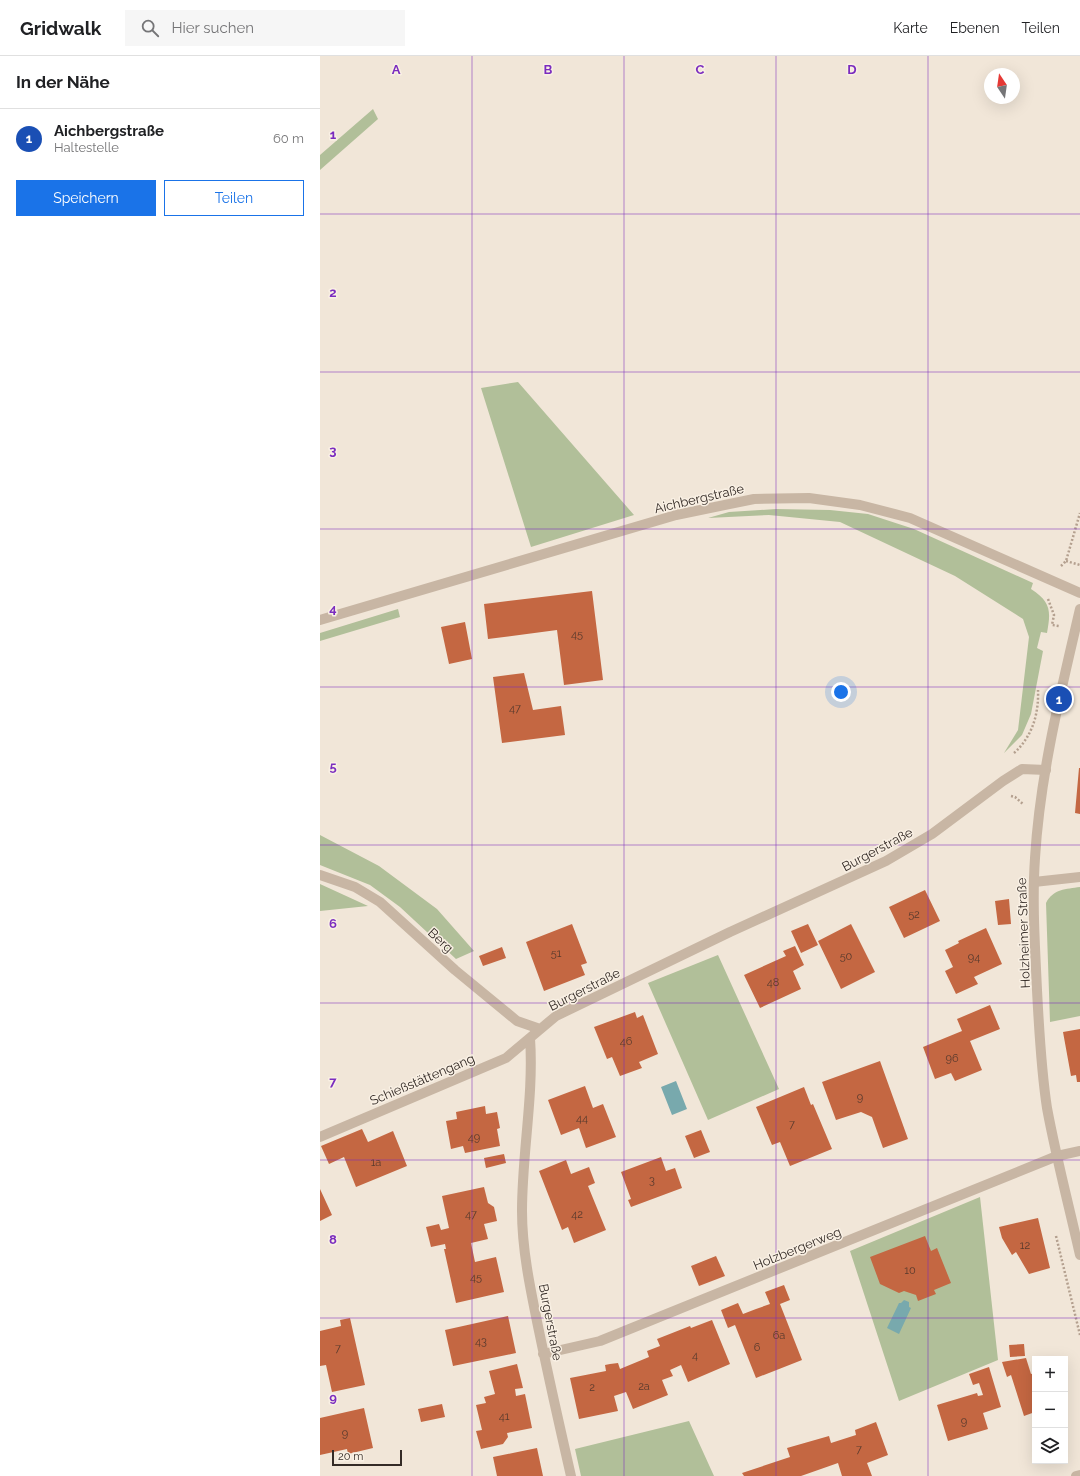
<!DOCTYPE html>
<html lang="de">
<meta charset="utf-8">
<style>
:root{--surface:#fff;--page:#f6f6f6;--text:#202124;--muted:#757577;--line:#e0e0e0;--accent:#1a73e8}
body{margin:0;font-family:Raleway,sans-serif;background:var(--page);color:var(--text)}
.controls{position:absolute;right:12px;bottom:12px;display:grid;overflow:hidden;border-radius:0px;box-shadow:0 4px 16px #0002}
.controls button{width:36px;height:36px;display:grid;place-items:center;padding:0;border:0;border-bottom:1px solid var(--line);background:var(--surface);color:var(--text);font:20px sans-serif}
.compass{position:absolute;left:664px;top:12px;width:36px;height:36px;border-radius:50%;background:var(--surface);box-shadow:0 4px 16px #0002;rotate:347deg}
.scale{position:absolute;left:12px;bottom:10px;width:70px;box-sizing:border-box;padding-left:4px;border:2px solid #342b26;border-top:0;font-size:11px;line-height:14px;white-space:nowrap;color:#342b26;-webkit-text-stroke:3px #f9f0e4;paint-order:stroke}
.you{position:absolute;left:521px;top:636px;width:14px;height:14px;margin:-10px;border:3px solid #fff;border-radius:50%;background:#1a73e8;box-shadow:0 0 0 6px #1a73e833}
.badge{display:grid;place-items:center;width:26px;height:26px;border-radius:50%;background:var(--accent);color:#fff;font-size:13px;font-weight:700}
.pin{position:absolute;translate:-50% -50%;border:2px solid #fff;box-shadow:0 1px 4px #0006}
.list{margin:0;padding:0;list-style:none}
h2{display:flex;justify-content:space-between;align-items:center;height:52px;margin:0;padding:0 16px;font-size:17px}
h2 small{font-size:13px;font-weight:400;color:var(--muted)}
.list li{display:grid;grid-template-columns:26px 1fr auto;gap:12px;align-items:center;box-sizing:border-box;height:60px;padding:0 16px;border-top:1px solid var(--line)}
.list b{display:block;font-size:15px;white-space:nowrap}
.list p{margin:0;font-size:13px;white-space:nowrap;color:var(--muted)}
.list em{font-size:13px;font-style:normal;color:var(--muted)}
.actions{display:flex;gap:8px;padding:12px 16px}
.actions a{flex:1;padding:9px 0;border:1px solid var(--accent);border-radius:0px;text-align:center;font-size:14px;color:var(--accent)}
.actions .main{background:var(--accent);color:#fff}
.icon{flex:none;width:22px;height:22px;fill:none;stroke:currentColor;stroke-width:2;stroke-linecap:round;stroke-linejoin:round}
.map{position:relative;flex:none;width:760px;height:1420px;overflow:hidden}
header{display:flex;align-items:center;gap:24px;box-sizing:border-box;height:56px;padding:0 20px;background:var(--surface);border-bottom:1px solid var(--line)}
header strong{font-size:19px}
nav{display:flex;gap:22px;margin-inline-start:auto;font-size:14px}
.search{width:280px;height:36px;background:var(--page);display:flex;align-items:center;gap:10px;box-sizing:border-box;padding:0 14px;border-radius:0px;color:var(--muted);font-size:15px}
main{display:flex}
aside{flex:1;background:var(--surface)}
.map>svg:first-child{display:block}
</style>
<header>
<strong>Gridwalk</strong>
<div class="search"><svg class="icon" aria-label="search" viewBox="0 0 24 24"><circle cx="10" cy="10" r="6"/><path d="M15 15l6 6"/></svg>Hier suchen</div>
<nav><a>Karte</a><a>Ebenen</a><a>Teilen</a></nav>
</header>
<main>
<aside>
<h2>In der Nähe<small></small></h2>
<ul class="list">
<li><span class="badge" style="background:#1a4fb4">1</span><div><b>Aichbergstraße</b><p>Haltestelle</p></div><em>60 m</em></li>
</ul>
<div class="actions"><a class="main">Speichern</a><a>Teilen</a></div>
</aside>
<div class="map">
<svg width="760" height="1420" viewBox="0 0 760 1420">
<rect width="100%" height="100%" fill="#f1e6d8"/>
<path fill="#b1bf99" d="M53,53L58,63L0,114V99Z
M198,326L314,459L211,491L161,332Z
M456,453L510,454L548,458L594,473L713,527L711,533C731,546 731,555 727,577L721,576L717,592L723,595L711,658L702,679L684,697L698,674L709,581L703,563L635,520L520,466L449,459L388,462L409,456Z
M78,553L80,561L0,585V577Z
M0,779L59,810L117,853L154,895L136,903L80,851L50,829L0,809Z
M0,828L48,850L0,855Z
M760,831V960L730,966L726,847C733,833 746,833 760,831Z
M398,899L459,1033L388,1064L328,927Z
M660,1141L678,1304L579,1345L530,1195Z
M369,1365L394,1420H261L255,1393Z"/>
<path fill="#78a9ad" d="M356,1025L367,1053L352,1059L341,1031Z
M584,1244L589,1246V1251L591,1252L579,1278L567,1272L579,1247H581Z"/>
<path fill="#c46742" d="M272,535L283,624L244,629L237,574L168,583L164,548Z
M145,566L152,603L129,608L121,571Z
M204,617L213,654L241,650L245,679L182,687L173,621Z
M759,712H760V758L755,757Z
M605,834L620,865L584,882L569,851Z
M689,843L691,868L678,869L675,845Z
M252,868L267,907L261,909L265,919L224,935L206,886Z
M488,868L498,889L481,897L471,875Z
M531,868L555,916L521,933L498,885Z
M666,872L682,908L654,921L658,928L636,938L625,915L633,911L625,894L639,887L638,885Z
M475,890L484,909L473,915L481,933L440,952L424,919L466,900L463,895Z
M182,891L186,902L163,910L159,900Z
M670,949L680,973L650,985L662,1014L635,1025L631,1017L615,1023L603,991L642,975L637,963Z
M315,956L317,962L323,959L338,998L319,1006L322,1012L300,1020L292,1001L287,1003L274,971Z
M760,973V1026H757L756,1019L751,1020L743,976Z
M560,1005L588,1083L563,1092L552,1061L541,1056L516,1064L502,1026Z
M265,1030L273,1052L283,1048L296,1081L266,1092L259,1072L241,1079L228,1044Z
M484,1031L491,1049L493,1048L512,1093L470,1110L460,1086L452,1089L436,1051Z
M165,1050L166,1058L177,1056L180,1072L177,1073L180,1090L145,1097L143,1090L131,1093L126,1065L137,1063L136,1056Z
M42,1073L48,1086L73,1075L87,1110L36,1131L24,1101L9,1108L1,1090Z
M381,1074L390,1096L374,1102L365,1080Z
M184,1098L186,1107L166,1112L164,1102Z
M341,1101L346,1115L355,1112L362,1132L311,1151L308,1144L311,1143L301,1116Z
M246,1104L251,1118L269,1111L275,1127L268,1130L286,1174L254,1187L248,1171L242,1174L219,1115Z
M164,1131L168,1147L174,1151L177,1165L164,1168L168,1183L151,1187L155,1206L176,1201L184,1236L136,1247L124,1193H126L125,1188L111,1191L106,1171L119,1168L121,1174L129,1172L122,1140Z
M0,1133L12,1159L0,1165Z
M718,1162L730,1212L709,1218L696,1196L692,1199L682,1182L679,1171Z
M605,1180L611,1195L617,1192L631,1227L614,1234L616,1238L598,1245L596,1239L584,1235L579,1237L560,1228L550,1201Z
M396,1200L405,1220L379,1230L371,1210Z
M464,1229L470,1244L460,1248L482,1304L436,1322L415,1269L408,1272L401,1254L418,1247L423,1258L436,1253L450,1248L445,1236Z
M188,1260L196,1297L133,1310L125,1274Z
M30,1262L45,1329L12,1336L6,1309L0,1310V1275L21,1270L20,1264Z
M392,1264L410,1308L368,1326L361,1309L350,1314L353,1320L342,1324L348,1339L313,1353L306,1336L294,1340L298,1355L259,1363L250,1322L286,1315L285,1309L290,1308L298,1307L300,1313L329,1301L327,1295L340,1290L337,1283L370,1270L371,1272Z
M704,1288L705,1300L690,1301L689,1289Z
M706,1302L711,1318L715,1317V1356L704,1360L691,1319L687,1321L682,1306Z
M197,1308L203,1332L195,1333L196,1340L205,1338L212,1372L187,1377L188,1381L183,1388L161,1393L156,1375L162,1374L156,1349L166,1347L164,1341L175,1338L169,1315Z
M669,1311L681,1351L663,1357L668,1373L628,1385L617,1349L657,1337L658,1340L663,1339L659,1327L653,1329L649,1318Z
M122,1348L125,1361L101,1366L98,1353Z
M44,1352L53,1392L28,1398L27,1393L0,1399V1362Z
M556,1366L568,1399L547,1407L552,1420H522L518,1407L481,1420H424L422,1417L470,1401L467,1392L509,1380L511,1387L536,1379L535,1374Z
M217,1392L223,1420H177L173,1401Z"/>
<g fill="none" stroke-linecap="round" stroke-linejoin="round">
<path stroke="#b4a08f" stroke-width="2.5" stroke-dasharray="2 2" stroke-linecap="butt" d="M746,505L760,509
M741,510L746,505L760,457
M728,543L734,559L732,569L739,570
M694,697C712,681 719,658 718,634
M691,740L695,741L703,748
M736,1180L760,1279"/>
<path stroke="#c8b6a4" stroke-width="10" d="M0,564L356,459L434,443L489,442L540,449L590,462L760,537
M0,819L35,831L60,846L135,914L197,965L220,973
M714,826L760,821
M210,982C214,1039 202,1097 202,1155C202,1195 211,1236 219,1275C229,1323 240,1372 251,1420
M0,1081L186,1002L236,960L410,876L566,805L612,778L683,725L702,713L726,714
M223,1298L280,1285L737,1100L760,1095
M756,1420L760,1419"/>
<path stroke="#c8b6a4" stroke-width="10" d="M760,553C741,635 720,718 715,802C712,846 715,890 717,934C719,973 721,1013 727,1052C736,1101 749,1150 760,1199"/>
</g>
<path fill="none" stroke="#7b2cbf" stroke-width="1" stroke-opacity="0.55" d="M152,0V1420M304,0V1420M456,0V1420M608,0V1420M0,158H760M0,316H760M0,473H760M0,631H760M0,789H760M0,947H760M0,1104H760M0,1262H760"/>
<g text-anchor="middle" stroke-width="3" stroke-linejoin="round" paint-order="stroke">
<g font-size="11" fill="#583a2d">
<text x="257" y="582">45</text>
<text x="195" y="656">47</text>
<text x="594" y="862">52</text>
<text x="236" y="901">51</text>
<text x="526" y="904">50</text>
<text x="654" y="905">94</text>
<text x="453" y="930">48</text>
<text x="306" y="989">46</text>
<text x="632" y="1006">96</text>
<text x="540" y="1045">9</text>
<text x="262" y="1066">44</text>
<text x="472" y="1072">7</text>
<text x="154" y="1085">49</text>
<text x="56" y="1110">1a</text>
<text x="332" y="1128">3</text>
<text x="151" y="1162">47</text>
<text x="257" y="1162">42</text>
<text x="705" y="1193">12</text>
<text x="590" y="1218">10</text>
<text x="156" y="1225">45</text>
<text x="459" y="1283">6a</text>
<text x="161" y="1289">43</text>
<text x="437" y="1295">6</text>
<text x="18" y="1296">7</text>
<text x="375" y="1303">4</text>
<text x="324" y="1334">2a</text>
<text x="272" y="1335">2</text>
<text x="184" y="1364">41</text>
<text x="644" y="1369">9</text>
<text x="25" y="1381">9</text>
<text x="539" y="1397">7</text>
</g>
<g font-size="13" fill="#342b26" stroke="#f9f0e4">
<text transform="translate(379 442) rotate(-13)" y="5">Aichbergstraße</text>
<text transform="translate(557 793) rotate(-28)" y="5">Burgerstraße</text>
<text transform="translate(703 877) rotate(-92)" y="5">Holzheimer Straße</text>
<text transform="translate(121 884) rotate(43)" y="5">Berg</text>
<text transform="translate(264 933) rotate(-27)" y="5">Burgerstraße</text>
<text transform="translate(102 1023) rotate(-23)" y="5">Schießstättengang</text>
<text transform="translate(477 1192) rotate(-22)" y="5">Holzbergerweg</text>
<text transform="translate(231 1266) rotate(79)" y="5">Burgerstraße</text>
</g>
</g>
<g font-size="13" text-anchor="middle" font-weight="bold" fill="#7b2cbf" stroke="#f9f0e4" stroke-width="3" stroke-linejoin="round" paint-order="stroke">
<text x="76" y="18">A</text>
<text x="228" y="18">B</text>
<text x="380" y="18">C</text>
<text x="532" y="18">D</text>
<text x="13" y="83">1</text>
<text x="13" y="241">2</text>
<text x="13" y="399">3</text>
<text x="13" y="557">4</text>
<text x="13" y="715">5</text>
<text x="13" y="872">6</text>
<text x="13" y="1030">7</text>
<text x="13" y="1188">8</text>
<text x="13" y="1346">9</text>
</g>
</svg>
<div class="controls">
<button>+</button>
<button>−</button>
<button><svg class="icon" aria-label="layers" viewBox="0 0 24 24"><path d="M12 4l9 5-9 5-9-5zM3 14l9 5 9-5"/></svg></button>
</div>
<svg class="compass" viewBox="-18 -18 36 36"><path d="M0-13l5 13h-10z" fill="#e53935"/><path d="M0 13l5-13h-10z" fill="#757577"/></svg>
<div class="scale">20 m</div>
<div class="you"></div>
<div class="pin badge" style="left:739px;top:643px;background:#1a4fb4">1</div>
</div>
</main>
